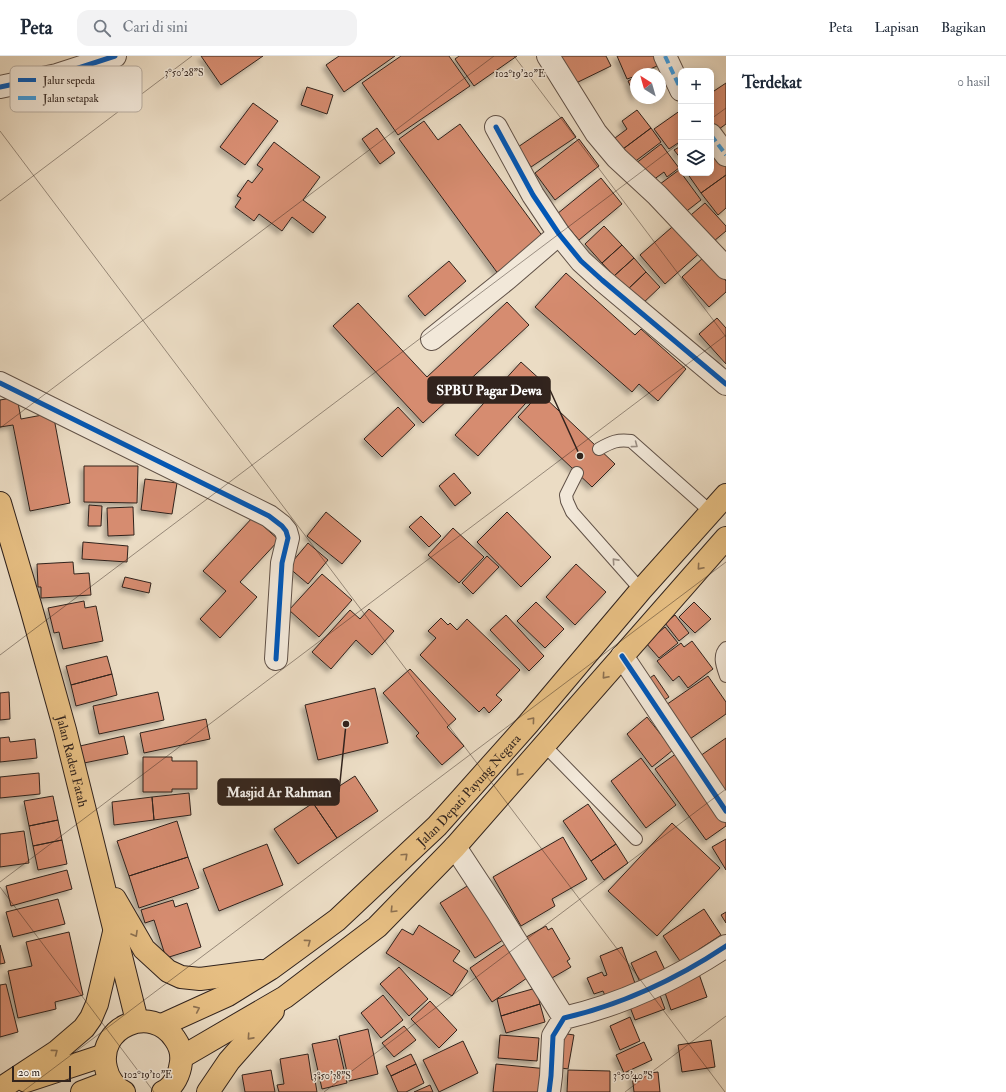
<!DOCTYPE html>
<html lang="id">
<meta charset="utf-8">
<style>
:root{--surface:#fff;--page:#f2f2f3;--text:#1f2937;--muted:#747a83;--line:#e0e1e3}
body{margin:0;font-family:"IM FELL Double Pica",serif;background:var(--page);color:var(--text)}
.controls{position:absolute;right:12px;top:12px;display:grid;overflow:hidden;border-radius:8px;box-shadow:0 2px 10px #0003}
.controls button{width:36px;height:36px;display:grid;place-items:center;padding:0;border:0;border-bottom:1px solid var(--line);background:var(--surface);color:var(--text);font:20px sans-serif}
.compass{position:absolute;left:630px;top:12px;width:36px;height:36px;border-radius:50%;background:var(--surface);box-shadow:0 2px 10px #0003;rotate:323deg}
.scale{position:absolute;left:12px;bottom:10px;width:59px;box-sizing:border-box;padding-left:4px;border:2px solid #31231d;border-top:0;font-size:11px;line-height:14px;white-space:nowrap;color:#31231d;-webkit-text-stroke:3px #f2e8d9;paint-order:stroke}
.list{margin:0;padding:0;list-style:none}
h2{display:flex;justify-content:space-between;align-items:center;height:52px;margin:0;padding:0 16px;font-size:17px}
h2 small{font-size:13px;font-weight:400;color:var(--muted)}
.icon{flex:none;width:22px;height:22px;fill:none;stroke:currentColor;stroke-width:2;stroke-linecap:round;stroke-linejoin:round}
.map{position:relative;flex:none;width:726px;height:1036px;overflow:hidden}
header{display:flex;align-items:center;gap:24px;box-sizing:border-box;height:56px;padding:0 20px;background:var(--surface);border-bottom:1px solid var(--line)}
header strong{font-size:19px}
nav{display:flex;gap:22px;margin-inline-start:auto;font-size:14px}
.search{width:280px;height:36px;background:var(--page);display:flex;align-items:center;gap:10px;box-sizing:border-box;padding:0 14px;border-radius:12px;color:var(--muted);font-size:15px}
main{display:flex}
aside{flex:1;background:var(--surface)}
.map>svg:first-child{display:block}
</style>
<header>
<strong>Peta</strong>
<div class="search"><svg class="icon" aria-label="search" viewBox="0 0 24 24"><circle cx="10" cy="10" r="6"/><path d="M15 15l6 6"/></svg>Cari di sini</div>
<nav><a>Peta</a><a>Lapisan</a><a>Bagikan</a></nav>
</header>
<main>
<div class="map">
<svg width="726" height="1036" viewBox="0 0 726 1036">
<defs>
<filter id="shadow"><feDropShadow dx="-3.5" dy="3.5" stdDeviation="2" flood-color="#0004"/></filter>
</defs>
<rect width="100%" height="100%" fill="#ebdcc4"/>
<filter id="stains"><feTurbulence type="fractalNoise" baseFrequency=".005" numOctaves="4"/><feColorMatrix values="0 0 0 0 .2 0 0 0 0 .09 0 0 0 0 .02 0 0 0 .5 -.17"/></filter>
<radialGradient id="worn" r=".72"><stop offset=".6" stop-color="#630" stop-opacity="0"/><stop offset="1" stop-color="#630" stop-opacity=".3"/></radialGradient>
<path fill="#d68c6f" stroke="#31231d" filter="url(#shadow)" d="M201,0H263L221,29Z
M339,0H395L344,36L326,9Z
M401,0H449L470,30L398,79L362,27Z
M459,0H517L474,30L455,3Z
M560,0H606L611,10L574,28Z
M617,0H664L666,6L639,18H636V20L627,23Z
M636,21V42L628,25Z
M726,27V68L715,76L711,71V37Z
M307,31L333,39L327,58L301,49Z
M253,47L278,65L245,109L220,91Z
M637,54L651,72L619,96L611,85L627,73L622,65Z
M681,54V85L669,93L654,73Z
M562,61L576,81L531,111L518,91Z
M424,65L438,84L460,68L546,185L499,219L399,83Z
M377,72L395,97L380,108L362,83Z
M651,72L661,86L629,110L619,96Z
M579,83L599,110L555,144L535,117Z
M274,86L320,121L303,144L326,161L313,177L292,161L282,175L259,158L254,165L235,151L241,142L237,140L248,124L252,127L263,113L257,109Z
M661,88L679,112L667,121L664,116L649,127L635,108Z
M681,90V103L674,94Z
M712,92L726,110V119L701,137L687,117H711V93Z
M679,114L701,144L679,161L656,131Z
M726,119V152L718,159L701,137Z
M601,122L622,148L579,184L557,158Z
M705,147L726,170V175L708,190L685,164Z
M679,165L704,193L665,228L640,199Z
M604,170L622,189L602,207L585,188Z
M622,189L634,202L614,220L602,207Z
M704,201L726,225V236L709,251L682,221Z
M634,202L646,216L627,234L614,220Z
M449,205L466,225L425,260L408,240Z
M646,216L660,231L641,249L627,234Z
M566,217L635,279L641,273L686,313L658,345L639,328L632,336L535,251Z
M507,246L529,269L423,367L333,270L358,247L427,321Z
M717,262L726,272V308L699,278Z
M521,306L544,327L478,400L455,379Z
M540,337L615,408L592,431L518,361Z
M17,341L21,363L53,357L70,447L30,455L13,369L0,371V344Z
M398,351L415,369L382,401L364,383Z
M84,410H138L137,447L84,446Z
M454,417L471,437L455,450L439,430Z
M145,423L177,427L172,458L141,454Z
M89,449L102,450L101,470H88Z
M133,451L134,479L108,480L107,452Z
M326,456L361,485L342,508L307,480Z
M507,456L551,501L521,531L477,486Z
M421,460L441,480L429,491L409,471Z
M253,461L279,484L240,526L257,541L220,582L200,563L226,535L203,515Z
M453,472L484,501L459,527L428,499Z
M83,486L128,490L127,506L82,503Z
M308,487L328,504L308,528L288,511Z
M487,500L499,511L473,538L462,527Z
M73,506L74,518L89,517L91,539L41,542V531H38L37,508Z
M576,508L606,536L575,569L546,541Z
M322,518L352,544L319,581L289,554Z
M125,521L151,527L149,537L122,531Z
M84,545L85,552L96,550L103,585L63,593L59,576L54,577L48,552Z
M536,546L564,573L545,592L517,565Z
M694,546L711,563L695,577L679,561Z
M369,553L394,575L372,599L356,584L331,613L312,596L350,554L360,563Z
M506,559L544,600L529,615L490,574Z
M675,559L689,577L679,585L665,567Z
M441,562L448,569L450,567L457,574L467,563L520,614L496,639L502,644L489,657L484,651L479,656L420,599L436,582L428,575Z
M665,571L678,587L659,602L646,587Z
M692,585L713,613L688,632L679,620L673,625L657,605L681,587L684,591Z
M107,600L112,618L71,629L66,610Z
M410,613L456,663L447,671L464,690L442,709L416,680L419,677L383,637Z
M112,618L117,639L76,650L71,629Z
M654,619L669,641L658,648L643,627Z
M708,620L726,646V658L687,685L663,651Z
M375,632L388,687L318,704L305,649Z
M9,636L10,663L0,664V637Z
M158,636L164,664L99,678L93,650Z
M647,661L673,694L652,711L627,678Z
M206,663L210,683L144,697L140,677Z
M124,680L128,698L84,707L80,690Z
M9,681L10,686L35,683L37,702L0,706V682Z
M726,682V739L700,700Z
M677,697L726,766V770L706,784L655,713Z
M143,701H172V705H197V733H172V736H143Z
M641,702L676,749L646,772L611,725Z
M39,717L40,738L0,742V721Z
M355,720L378,755L337,782L313,747Z
M189,737L191,759L154,764L152,741Z
M53,740L58,764L29,770L24,745Z
M152,741L154,764L114,769L112,746Z
M313,747L337,782L298,808L274,773Z
M588,748L616,788L591,805L563,765Z
M58,764L62,784L33,790L29,770Z
M177,765L188,801L129,820L117,785Z
M672,767L720,812L657,880L608,835Z
M24,775L29,807L0,811V778Z
M563,781L587,823L552,843L555,850L521,870L493,821Z
M726,783V814L712,791Z
M62,784L67,808L38,814L33,790Z
M267,788L283,829L219,855L203,813Z
M616,788L628,807L604,824L591,805Z
M188,801L199,832L139,852L129,820Z
M67,814L72,833L11,850L6,830Z
M472,827L506,882L475,902L440,847Z
M58,843L65,868L13,881L6,856Z
M173,844L175,851L187,847L201,891L166,902L154,864L145,867L141,854Z
M704,853L721,879L698,894L699,896L682,908L663,880Z
M726,856V867L721,859Z
M419,869L460,895L453,905L468,915L452,940L386,897L402,873L413,879Z
M546,870L548,874L552,872L570,903L567,905L571,911L545,926L521,884Z
M69,876L83,939L55,946L56,953L18,962L8,915L32,910L26,886Z
M505,888L527,922L492,946L470,912Z
M0,889L5,907L0,908Z
M622,891L636,930L607,944L603,935L594,938L587,922L602,916L604,920L607,919L600,900Z
M656,895L665,914L640,926L631,907Z
M399,911L428,943L409,960L380,928Z
M699,918L707,941L671,954L663,931Z
M6,928L18,976L0,981V929Z
M536,932L540,948L501,960L497,943Z
M658,934L665,953L635,964L628,946Z
M383,939L403,964L381,982L361,957Z
M430,945L457,974L439,992L411,963Z
M540,948L545,966L506,977L501,960Z
M630,961L640,985L620,994L610,970Z
M404,970L416,984L394,1001L382,987Z
M368,973L378,1018L349,1025L339,980Z
M561,977L574,979L568,1013L555,1011Z
M500,979L539,982L537,1005L498,1002Z
M337,983L347,1027L322,1033L312,988Z
M711,984L715,1011L682,1016L678,989Z
M463,985L478,1017L439,1036L423,1004Z
M644,986L652,1004L624,1017L616,999Z
M308,998L312,1024H315L317,1036H279L277,1029L284,1028L280,1003Z
M411,998L416,1008L391,1020L386,1010Z
M416,1008L424,1027L406,1036H398L391,1020Z
M496,1008L548,1013L546,1036H493Z
M271,1014L275,1036H245L242,1019Z
M568,1014L610,1015V1036H567Z
M658,1016L660,1036H634L632,1019Z
M430,1029L433,1036H414Z"/>
<g fill="none" stroke-linecap="round" stroke-linejoin="round">
<defs>
<path id="service" d="M599,393C611,386 618,383 631,385L711,456
M577,417L566,439L567,445L572,456L641,534
M726,592C718,600 723,611 726,620
M544,689L636,783"/>
<path id="minor" d="M548,0L596,77L617,102L657,139L726,212
M665,0L681,34
M0,31L57,19L115,0
M496,71L533,139L559,178L581,205L602,224L726,328
M711,79L726,99
M432,283L508,222L559,178
M0,327L269,460L282,470L286,475L288,482L282,507L276,603
M622,600L726,755
M455,791L497,855L564,962
M549,1036L551,1020L553,980L564,962C624,948 675,924 726,890"/>
<path id="primary" d="M26,1025L105,999
M0,1033L56,996L84,972L91,962L97,948L115,872
M82,1036L111,1025"/>
<g id="trunk">
<path id="s1" d="M0,447L31,552L65,674L137,965"/>
<path d="M115,843L144,893L168,915L181,921L200,923L261,915"/>
<path id="s2" d="M162,969L228,939L270,913L337,864L437,770L528,668L641,534L726,439"/>
<path d="M182,1001L285,941L377,871L455,791L726,482"/>
<path d="M124,1036C115,1032 108,1022 106,1012C96,971 152,947 175,983C180,990 182,998 181,1006C180,1017 174,1031 163,1036"/>
<path d="M208,1036L229,1005L273,955"/>
</g>
</defs>
<use href="#service" stroke="#605147" stroke-width="14"/>
<use href="#minor" stroke="#605147" stroke-width="24"/>
<use href="#primary" stroke="#31231d" stroke-width="24"/>
<use href="#trunk" stroke="#31231d" stroke-width="24"/>
<use href="#service" stroke="#f2e8d9" stroke-width="12"/>
<use href="#minor" stroke="#f2e8d9" stroke-width="22"/>
<use href="#primary" stroke="#e6be82" stroke-width="22"/>
<use href="#trunk" stroke="#e6be82" stroke-width="22"/>
<path stroke="#3e9cdf" stroke-width="4" stroke-dasharray="8 4" stroke-linecap="butt" d="M665,0L681,34
M711,79L726,99"/>
<defs>
<path id="cycleway" d="M0,31L57,19L115,0
M496,71L533,139L559,178L581,205L602,224L726,328
M0,327L269,460L282,470L286,475L288,482L282,507L276,603
M622,600L726,755
M549,1036L551,1020L553,980L564,962C624,948 675,924 726,890"/>
</defs>
<use href="#cycleway" stroke="#f2e8d9" stroke-width="8"/>
<use href="#cycleway" stroke="#0057b8" stroke-width="5"/>
</g>
<defs><path id="oneway-chevron" d="M-2-3.5L2.5 0L-2 3.5" fill="none" stroke-width="1.6" stroke-linecap="round" stroke-linejoin="round"/></defs>
<g stroke="#9b8f84">
<use href="#oneway-chevron" transform="translate(635 389) rotate(37)"/>
<use href="#oneway-chevron" transform="translate(615 505) rotate(-132)"/>
</g>
<g stroke="#8c7050">
<use href="#oneway-chevron" transform="translate(700 511) rotate(131)"/>
<use href="#oneway-chevron" transform="translate(605 620) rotate(131)"/>
<use href="#oneway-chevron" transform="translate(532 664) rotate(-50)"/>
<use href="#oneway-chevron" transform="translate(519 717) rotate(131)"/>
<use href="#oneway-chevron" transform="translate(405 800) rotate(-43)"/>
<use href="#oneway-chevron" transform="translate(393 854) rotate(134)"/>
<use href="#oneway-chevron" transform="translate(135 878) rotate(60)"/>
<use href="#oneway-chevron" transform="translate(308 886) rotate(-36)"/>
<use href="#oneway-chevron" transform="translate(197 953) rotate(-24)"/>
<use href="#oneway-chevron" transform="translate(250 981) rotate(132)"/>
<use href="#oneway-chevron" transform="translate(55 996) rotate(-37)"/>
</g>
<path fill="none" stroke="#31231d" stroke-width="1" stroke-opacity="0.45" d="M514,0L726,281M711,63L726,52M0,75L725,1036M0,145L192,0M0,372L494,0M0,599L681,86M0,826L726,279M0,831L154,1036M22,1036L726,506M324,1036L726,733M625,1036L726,960"/>
<g text-anchor="middle" stroke-width="3" stroke-linejoin="round" paint-order="stroke">
<g font-size="13" fill="#31231d" stroke="#f2e8d9">
<text dy="5" stroke="none"><textPath href="#s1" startOffset="268">Jalan Raden Fatah</textPath></text>
<text dy="5" stroke="none"><textPath href="#s2" startOffset="390">Jalan Depati Payung Negara</textPath></text>
</g>
</g>
<rect x="10" y="10" width="132" height="46" rx="6" fill="#f2e8d9" stroke="#b8ada1" stroke-width="1"/>
<rect x="18" y="22" width="18" height="4" fill="#0057b8"/>
<rect x="18" y="40" width="18" height="4" fill="#3e9cdf"/>
<g font-size="11" fill="#31231d">
<text x="43" y="28">Jalur sepeda</text>
<text x="43" y="46">Jalan setapak</text>
</g>
<g font-size="10" text-anchor="middle" fill="#31231d" stroke="#f2e8d9" stroke-width="3" stroke-linejoin="round" paint-order="stroke">
<text x="184" y="20">3°50'28"S</text>
<text x="520" y="21">102°19'20"E</text>
<text x="148" y="1022">102°19'10"E</text>
<text x="332" y="1023">3°50'38"S</text>
<text x="633" y="1023">3°50'40"S</text>
</g>
<path fill="none" stroke="#31231d" stroke-width="1.5" d="M580 400L550 334M346 668L339 736"/>
<g fill="#31231d" stroke="#f2e8d9" stroke-width="1.5">
<circle cx="580" cy="400" r="4"/>
<circle cx="346" cy="668" r="4"/>
</g>
<g fill="#31231d" stroke="#31231d" stroke-width="1.5">
<rect x="428" y="321" width="122" height="26" rx="4"/>
<rect x="218" y="723" width="121" height="26" rx="4"/>
</g>
<g font-size="14" text-anchor="middle" font-weight="bold" fill="#fff">
<text x="489" y="339">SPBU Pagar Dewa</text>
<text x="279" y="741">Masjid Ar Rahman</text>
</g>
<rect width="100%" height="100%" filter="url(#stains)"/>
<rect width="100%" height="100%" fill="url(#worn)"/>
</svg>
<div class="controls">
<button>+</button>
<button>−</button>
<button><svg class="icon" aria-label="layers" viewBox="0 0 24 24"><path d="M12 4l9 5-9 5-9-5zM3 14l9 5 9-5"/></svg></button>
</div>
<svg class="compass" viewBox="-18 -18 36 36"><path d="M0-13l5 13h-10z" fill="#e53935"/><path d="M0 13l5-13h-10z" fill="#747a83"/></svg>
<div class="scale">20 m</div>
</div>
<aside>
<h2>Terdekat<small>0 hasil</small></h2>
<ul class="list">
</ul>
</aside>
</main>
